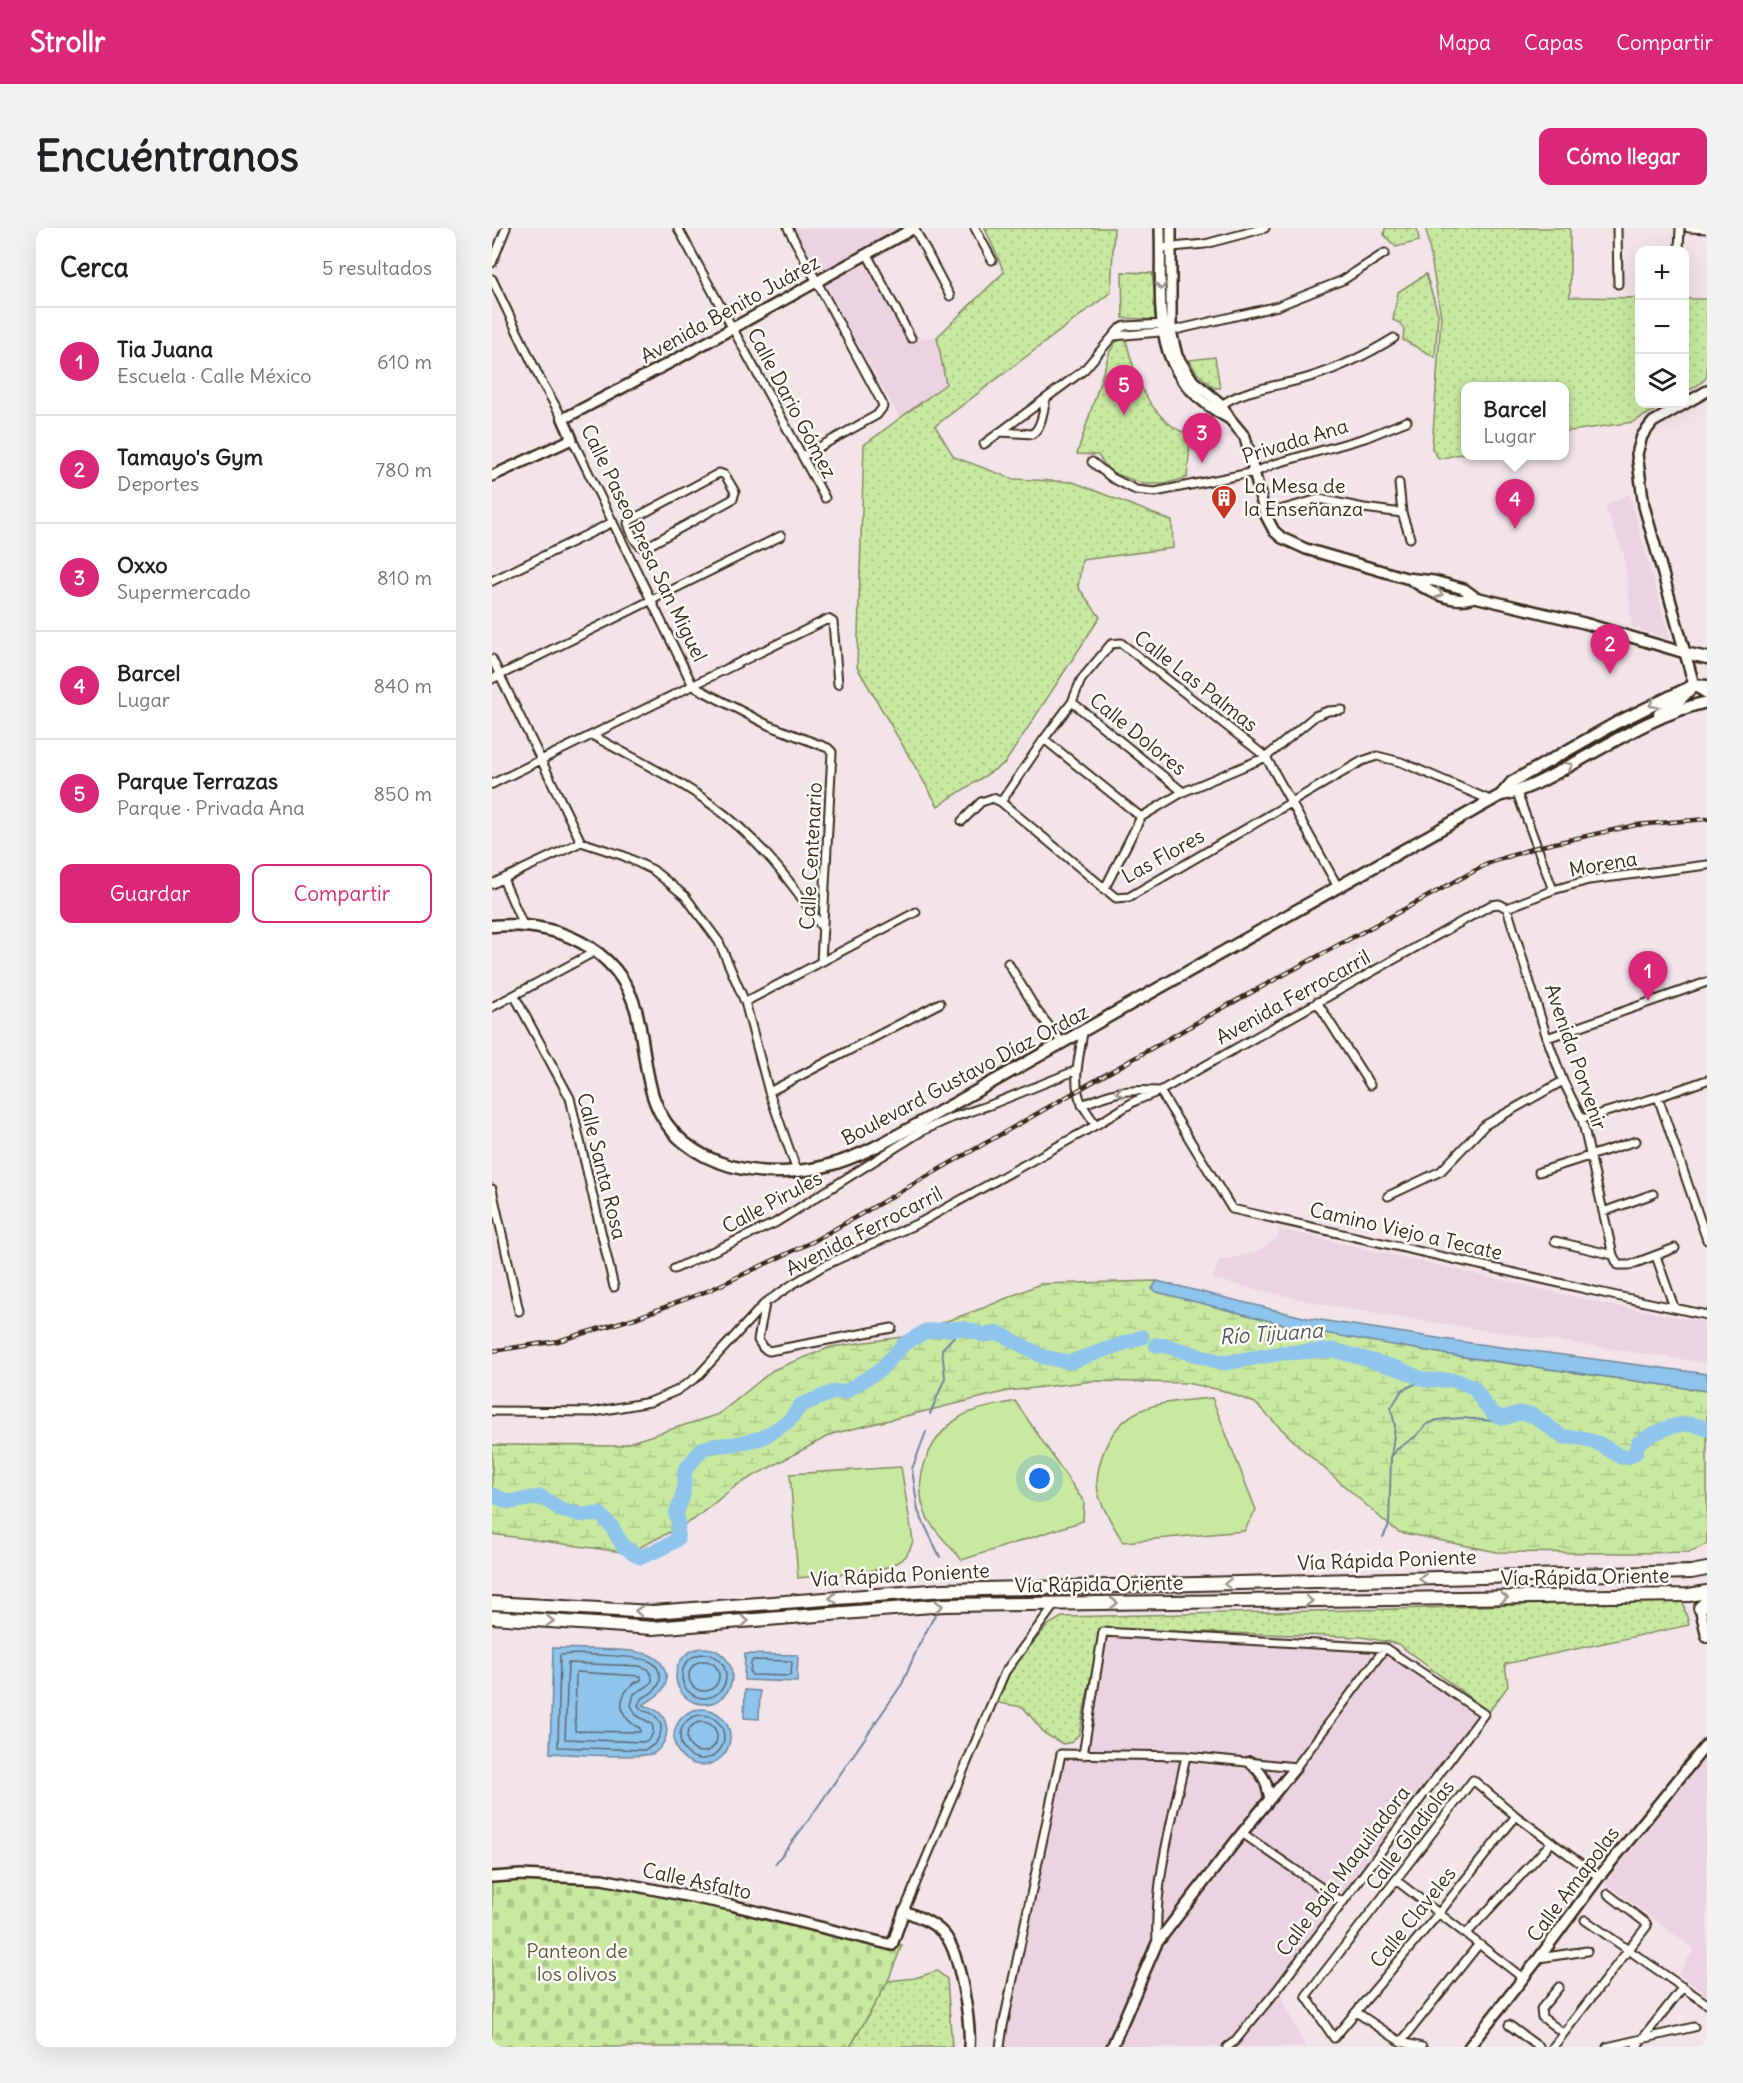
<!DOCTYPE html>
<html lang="es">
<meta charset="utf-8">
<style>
:root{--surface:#fff;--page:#f2f2f2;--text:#202124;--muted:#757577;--line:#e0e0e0;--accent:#db2777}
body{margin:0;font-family:Delius,sans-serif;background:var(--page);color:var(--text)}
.controls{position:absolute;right:18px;top:18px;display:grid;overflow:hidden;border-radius:12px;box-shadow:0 6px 24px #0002}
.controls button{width:54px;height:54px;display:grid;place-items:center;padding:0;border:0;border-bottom:2px solid var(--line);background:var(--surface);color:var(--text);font:30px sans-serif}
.you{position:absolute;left:548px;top:1251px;width:21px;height:21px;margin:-15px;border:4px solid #fff;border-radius:50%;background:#1a73e8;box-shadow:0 0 0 9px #1a73e833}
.badge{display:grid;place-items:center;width:39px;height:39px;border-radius:50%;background:var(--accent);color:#fff;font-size:20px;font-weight:700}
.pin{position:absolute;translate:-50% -50px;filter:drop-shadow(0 2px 3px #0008)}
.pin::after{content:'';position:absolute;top:32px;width:21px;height:18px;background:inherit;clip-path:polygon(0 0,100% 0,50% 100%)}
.popup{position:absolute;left:969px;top:154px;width:108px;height:78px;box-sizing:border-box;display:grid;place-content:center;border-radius:12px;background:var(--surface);filter:drop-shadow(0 2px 4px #0005);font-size:20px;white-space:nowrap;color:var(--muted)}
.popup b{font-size:22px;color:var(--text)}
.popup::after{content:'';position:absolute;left:50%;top:100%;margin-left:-12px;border:12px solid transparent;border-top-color:var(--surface)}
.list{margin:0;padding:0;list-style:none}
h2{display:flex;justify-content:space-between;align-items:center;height:78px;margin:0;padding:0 24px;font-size:26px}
h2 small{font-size:20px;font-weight:400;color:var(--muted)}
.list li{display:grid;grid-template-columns:39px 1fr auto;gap:18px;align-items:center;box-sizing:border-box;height:108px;padding:0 24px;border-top:2px solid var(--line)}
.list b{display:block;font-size:22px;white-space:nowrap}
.list p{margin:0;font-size:20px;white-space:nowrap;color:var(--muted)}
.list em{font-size:20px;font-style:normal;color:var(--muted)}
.actions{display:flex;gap:12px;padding:18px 24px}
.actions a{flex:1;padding:14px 0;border:2px solid var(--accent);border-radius:12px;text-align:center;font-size:21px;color:var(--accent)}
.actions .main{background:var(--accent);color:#fff}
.icon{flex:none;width:33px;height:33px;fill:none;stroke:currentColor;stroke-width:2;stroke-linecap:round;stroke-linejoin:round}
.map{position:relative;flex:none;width:1215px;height:1819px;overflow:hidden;border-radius:12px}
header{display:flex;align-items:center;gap:36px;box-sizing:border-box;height:84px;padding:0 30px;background:var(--accent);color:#fff}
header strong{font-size:28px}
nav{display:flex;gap:33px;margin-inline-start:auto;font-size:21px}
.intro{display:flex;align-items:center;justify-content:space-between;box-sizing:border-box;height:144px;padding:0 36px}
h1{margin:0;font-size:42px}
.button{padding:15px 27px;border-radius:12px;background:var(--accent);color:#fff;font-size:21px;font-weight:700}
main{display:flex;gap:36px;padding:0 36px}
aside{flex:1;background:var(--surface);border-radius:12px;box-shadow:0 6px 24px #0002}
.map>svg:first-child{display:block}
</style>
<header>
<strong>Strollr</strong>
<nav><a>Mapa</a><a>Capas</a><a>Compartir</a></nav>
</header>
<div class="intro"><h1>Encuéntranos</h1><a class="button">Cómo llegar</a></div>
<main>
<aside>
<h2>Cerca<small>5 resultados</small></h2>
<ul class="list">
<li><span class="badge">1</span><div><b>Tia Juana</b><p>Escuela · Calle México</p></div><em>610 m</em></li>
<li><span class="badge">2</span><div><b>Tamayo's Gym</b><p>Deportes</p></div><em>780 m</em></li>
<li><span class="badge">3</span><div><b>Oxxo</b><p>Supermercado</p></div><em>810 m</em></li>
<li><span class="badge">4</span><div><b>Barcel</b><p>Lugar</p></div><em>840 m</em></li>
<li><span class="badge">5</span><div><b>Parque Terrazas</b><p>Parque · Privada Ana</p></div><em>850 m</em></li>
</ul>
<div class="actions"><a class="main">Guardar</a><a>Compartir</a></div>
</aside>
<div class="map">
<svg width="1215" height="1819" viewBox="0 0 1215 1819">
<defs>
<pattern id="grass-dots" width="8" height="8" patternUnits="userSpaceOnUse" patternTransform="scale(1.5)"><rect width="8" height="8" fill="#c9e9a1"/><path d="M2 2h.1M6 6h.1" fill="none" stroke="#aec88a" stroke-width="1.8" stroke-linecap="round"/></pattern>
<pattern id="wetland-marsh" width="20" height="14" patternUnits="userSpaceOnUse" patternTransform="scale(1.5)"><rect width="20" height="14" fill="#c9e9a1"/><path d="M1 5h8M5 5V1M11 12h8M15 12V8" fill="none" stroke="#aec88a"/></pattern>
<pattern id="cemetery-stones" width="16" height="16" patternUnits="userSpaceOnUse" patternTransform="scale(1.5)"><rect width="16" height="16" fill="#c9e9a1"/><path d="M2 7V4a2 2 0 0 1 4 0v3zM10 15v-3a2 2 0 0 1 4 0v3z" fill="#aec88a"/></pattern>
</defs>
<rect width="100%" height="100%" fill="#f3e4ea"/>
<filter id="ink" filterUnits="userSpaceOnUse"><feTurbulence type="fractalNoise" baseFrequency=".0167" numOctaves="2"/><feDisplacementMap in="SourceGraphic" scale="12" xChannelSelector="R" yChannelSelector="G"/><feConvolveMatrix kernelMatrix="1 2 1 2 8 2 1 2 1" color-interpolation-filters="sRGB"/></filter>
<g filter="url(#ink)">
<path fill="#ecd3e1" d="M302,0H409L370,21L428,110L445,109L454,156L408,191Z
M721,191L744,208L698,216L706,206Z
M1137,266L1178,411L1140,399L1132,327L1113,278Z
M787,1001L1118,1077L1215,1094V1135L897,1088L824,1075L721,1051L726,1033L761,1025L786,1010Z
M611,1404L893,1420L992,1486L785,1761L813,1819H508L569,1526L591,1527Z
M1215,1527V1767L1186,1746L1202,1721L1113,1655Z"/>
<path fill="url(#grass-dots)" stroke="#828a60" stroke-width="1.5" d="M493,0H622L619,64L443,198L462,229L521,251L581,254L680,293L681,320L590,332L586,359L608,389L513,535L446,578L365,439L372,217L454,156L445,109L512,44Z
M893,0H925L927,13L904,19L892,7Z
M934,0H1078V69L1147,70L1148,176H1174L1141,194L1073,204L1072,158H974L973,225L947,231L940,221L949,89Z
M630,44L660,45L666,92L631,90Z
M934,46L946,86L943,129L911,112L912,101L908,95L901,92L906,64Z
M1193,71H1215V149L1209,155L1193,165Z
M631,110L634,112C643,149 655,185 690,204L697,198L706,206L698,216L695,250L671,256H651L617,243L606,227L585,226L618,123L624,114Z
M723,129L728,160H722L705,145L697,132Z
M1190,1371L1197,1397L1013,1436L1016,1458L997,1484L906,1416L870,1409L609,1401L587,1506L580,1514L571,1516L553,1506L531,1479L506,1475L516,1445L556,1397L570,1389L903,1381Z
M445,1743L455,1751L460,1819H358L396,1753L423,1750Z"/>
<path fill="url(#wetland-marsh)" stroke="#828a60" stroke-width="1.5" d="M665,1053L661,1061L958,1127L1215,1163V1316L1197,1324L1140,1325L1005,1324L907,1304L897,1297L809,1220L763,1175L729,1162L694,1155L601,1153L516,1163L340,1206L245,1257L201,1292L137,1325L0,1306V1217L127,1218L227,1186L281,1142L339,1119L410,1109L494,1079L548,1056Z"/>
<path fill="url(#cemetery-stones)" stroke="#828a60" stroke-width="1.5" d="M0,1649L110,1651L400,1717H410L396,1753L358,1819H0Z"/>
<path fill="#c9e9a1" stroke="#828a60" stroke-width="1.5" d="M720,1170L764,1282L752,1303L631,1314C623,1300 612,1284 607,1268C603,1254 606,1241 610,1228C629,1173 672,1175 720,1170Z
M523,1173L592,1274L591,1293L470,1332C460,1320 441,1302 435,1289C418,1252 437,1208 470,1188C482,1180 509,1177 523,1173Z
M409,1239L421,1313C418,1323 414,1331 405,1335C386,1346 330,1347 306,1350L298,1246Z"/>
<path fill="#8fc4ed" stroke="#6d869a" stroke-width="1.5" d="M665,1053L815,1090L971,1114L1215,1146V1163L958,1127L809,1101L665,1064L660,1061Z
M184 1448a28 28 0 1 1 56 0a28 28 0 1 1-56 0Z
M61,1420C82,1421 145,1420 160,1428C167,1431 172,1438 174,1446C177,1464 162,1469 151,1477C161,1480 172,1484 174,1497C177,1507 171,1519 162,1525C150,1531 77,1526 58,1525Z
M253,1426L306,1427L305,1454L252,1452Z
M253,1462L268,1463L267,1491L252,1490Z
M182 1509a28 28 0 1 1 56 0a28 28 0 1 1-56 0Z"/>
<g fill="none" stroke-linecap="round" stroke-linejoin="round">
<path stroke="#5d6871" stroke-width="1.5" d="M190 1448a22 22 0 1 1 44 0a22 22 0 1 1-44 0Z
M68,1427C80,1425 146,1428 157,1433C164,1436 169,1444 168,1452C166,1463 157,1466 149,1471L146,1477C150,1485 155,1482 162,1487C176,1499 167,1517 152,1522L66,1519Z
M261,1432L298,1433L300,1435L299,1445L297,1448L260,1447L258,1444L259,1435Z
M197 1448a15 15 0 1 1 30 0a15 15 0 1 1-30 0Z
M76,1435L147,1438L156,1441C168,1457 152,1459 142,1466L139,1477L144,1487L160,1496C163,1505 159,1512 151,1514L73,1511Z
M84,1444L149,1448V1452C124,1462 123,1489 148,1500V1504L83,1503Z
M188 1509a22 22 0 1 1 44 0a22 22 0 1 1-44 0Z
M195 1509a15 15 0 1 1 30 0a15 15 0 1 1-30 0Z"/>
<path stroke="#6d869a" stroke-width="2" d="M438,1186L453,1150L450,1121L470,1100
M434,1204L420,1241L426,1283L448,1329
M900,1228L904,1222L924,1208L934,1197L945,1192L971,1190L1000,1193L1011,1190
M891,1309L897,1297L899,1230L903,1198L899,1180L910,1162L932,1152
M283,1636L316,1593L410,1456L426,1419L444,1385"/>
<path stroke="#8fc4ed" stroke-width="15" d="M664,1117L675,1118L732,1135L790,1125L842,1122L908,1141L932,1152H961L972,1155L982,1160L993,1177L1002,1186L1011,1190L1027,1185L1041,1187L1071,1209L1090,1210L1108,1216L1129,1229L1138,1228L1144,1224L1146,1215C1166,1202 1193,1189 1215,1201
M0,1267L17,1274L49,1269L72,1283L92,1287L108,1286L120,1299L131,1318L148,1329C155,1327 180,1316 185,1311L186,1293L184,1286L191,1268L193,1242L210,1221L219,1218L242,1216L270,1210L297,1193L309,1177L342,1164H353L388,1142L412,1116L434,1103L470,1100L493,1107L507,1105L552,1129L578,1134L650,1109"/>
<defs>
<path id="street" d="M186,0L333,270
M296,0L390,175L391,179L385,187L311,228
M422,0L458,68
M483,0L500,32
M1125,0L1126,56
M1197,0L1215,1
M669,20L713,16L773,0
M1187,22L1188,0
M375,26L419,110
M0,35L14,0
M0,51L48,151L71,191
M622,108L679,103L786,78L851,52L893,25
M727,179C750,160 790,158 818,149C848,140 876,126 902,110
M509,204L540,206C550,200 551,182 554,171
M80,211L201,458L276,497L336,520L340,524L329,734
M492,216L592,142L627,101L633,98L674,96
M600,234L620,250L644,262L663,264L763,244L782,236L873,210L915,193
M227,245L233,247L243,264L241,271L154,319H150C143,315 138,303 136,295L139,292Z
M907,255L910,285L918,310
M773,286L827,271L872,280L910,285
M0,353L121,294
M0,431L89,614L132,628L161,642L193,668L227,714L253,774L277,864L305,943
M0,451L289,308
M580,474L691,564
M100,507C138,529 184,550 219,576C265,609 300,654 331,701
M552,511L649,589
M0,556L336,391L341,394L346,456
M1024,562L1061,662
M509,574L552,511L580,474L589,452L619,416L629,415L774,529L846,659
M470,593L489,574L501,570L509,574L624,670L637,669L870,533L885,528L909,534L998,572
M11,651L31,697
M0,656L89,614
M612,662L649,589L691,564L774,529L823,488L836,483L850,482
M1015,680L1055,810L1071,853L1090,891L1121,1027L1126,1037H1138L1183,1020
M1015,680L1061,662L1097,652L1215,637
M516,735L545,783L570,814
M22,767L78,870L122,1059
M253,774L424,684
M825,774L878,857
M0,779L104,723
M591,804C588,827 579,854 590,876C594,883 599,890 604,897
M1055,810L1215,754
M277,864L448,775
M1166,869L1215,1012
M590,877C623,863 633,861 668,863L740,981L1120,1067L1215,1087
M1090,891L1166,869L1215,852
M1047,944L1144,913
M0,961L27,1083
M896,968L949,943L993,897L1071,853
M1111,984L1161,966
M1063,1013L1121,1027
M1164,1028L1182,1079
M182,1041L283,995L430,903L459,890L498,877L585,842
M273,1076L266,1112L271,1120L277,1123L400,1100
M0,1183L101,1184L158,1174L184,1163L205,1149L273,1075L301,1056L331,1038L429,994L604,897L643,873L668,863L999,677L1007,676L1015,680
M591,1527L611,1404L893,1420L992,1486L785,1762L742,1814L735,1819
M1024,1588L947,1685L842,1810L814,1768L981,1552L1024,1588L1107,1649
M750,1605L850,1674
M905,1653L1031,1750
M412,1683L513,1444L563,1376
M1093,1692L1215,1776
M974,1706L1060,1614
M665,1715C662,1653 681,1589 694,1528
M1047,1730L1095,1723
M1067,1759L1049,1781L1050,1789L1071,1805
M864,1784L909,1814L930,1819
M1017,1797L1047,1819
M909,1814L987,1716
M508,1819L511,1798L569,1526L694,1528L804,1539L893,1420
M1061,1819L1155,1698L1154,1695L1116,1666
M1115,1819L1202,1799
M1144,1819L1191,1759"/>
<path id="secondary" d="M668,0C671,81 653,146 738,191
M679,0V103L685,128L701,153L729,176L738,191L753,209L773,286L782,303L790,310L814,321L914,350L942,353L972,361L983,369L1092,395L1193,425
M0,248L80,211L71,191L183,132L422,0
M919,352C938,364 961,377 983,369
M1202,457L1152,278L1145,226L1150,208L1161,194L1215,163
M1208,1380L1215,1409
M758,1534C772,1547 774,1552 778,1571
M0,1649L29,1647L110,1651L239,1677L400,1717L412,1683C427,1689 441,1694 452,1706C468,1723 479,1796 477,1819
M620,1819L665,1715L750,1605L804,1539
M977,1819L1047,1730L1107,1649L1215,1516"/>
<path id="primary" d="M1193,425L1215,430
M1167,486L1185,475L1202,457L1215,465
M1009,567L1020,554L1124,495L1202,457L1215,458
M0,698C62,693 125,717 144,782C152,811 152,842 162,871C187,943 280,956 344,935C373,926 400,910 426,896L1009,567C1035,563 1058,548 1081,536C1124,512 1167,485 1215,474"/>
<path id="highway" d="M0,1375L161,1384L451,1362L1199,1344L1215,1341
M1208,1380L1215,1374
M0,1389L161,1400L452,1377L1197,1367L1215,1364"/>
</defs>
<use href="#street" stroke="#3b2a1e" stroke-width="11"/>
<use href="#secondary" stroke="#3b2a1e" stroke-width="14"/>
<use href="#primary" stroke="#3b2a1e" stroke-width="15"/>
<use href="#highway" stroke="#3b2a1e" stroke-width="16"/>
<use href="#street" stroke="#fdfcf7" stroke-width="7"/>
<use href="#secondary" stroke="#fdfcf7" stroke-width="9"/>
<use href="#primary" stroke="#fdfcf7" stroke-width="10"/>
<use href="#highway" stroke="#fdfcf7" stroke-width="12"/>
<defs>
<path id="rail" d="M0,1123L66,1113L146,1089L218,1062L320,1014L718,787L997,635L1045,619L1144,597L1215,591"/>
</defs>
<use href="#rail" stroke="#3b2a1e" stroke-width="4.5"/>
<use href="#rail" stroke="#fdfcf7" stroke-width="2" stroke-dasharray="7" stroke-linecap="butt"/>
</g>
<defs><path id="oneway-chevron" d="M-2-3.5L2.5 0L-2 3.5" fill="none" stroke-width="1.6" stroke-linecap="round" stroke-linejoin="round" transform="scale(1.5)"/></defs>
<g stroke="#9c938a">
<use href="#oneway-chevron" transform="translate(669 58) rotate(89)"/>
<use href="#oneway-chevron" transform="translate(947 366) rotate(18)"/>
<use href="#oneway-chevron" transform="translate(1161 476) rotate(153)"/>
<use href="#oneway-chevron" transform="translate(1077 538) rotate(-29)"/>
<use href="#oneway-chevron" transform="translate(628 864) rotate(168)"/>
<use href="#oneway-chevron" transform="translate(931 1351) rotate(178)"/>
<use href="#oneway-chevron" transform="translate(736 1356) rotate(178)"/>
<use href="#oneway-chevron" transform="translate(341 1370) rotate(176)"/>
<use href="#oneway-chevron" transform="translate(1012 1370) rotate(-1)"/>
<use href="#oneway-chevron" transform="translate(817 1373) rotate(-1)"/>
<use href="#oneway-chevron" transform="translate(622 1375) rotate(-1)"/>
<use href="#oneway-chevron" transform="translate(447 1378) rotate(-3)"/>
<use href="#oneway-chevron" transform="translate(147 1383) rotate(-177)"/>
<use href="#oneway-chevron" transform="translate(58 1393) rotate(4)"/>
<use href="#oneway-chevron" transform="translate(253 1393) rotate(-5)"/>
</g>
</g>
<defs>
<symbol id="building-pin" viewBox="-11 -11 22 30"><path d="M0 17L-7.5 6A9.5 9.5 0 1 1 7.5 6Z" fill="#c8321e" stroke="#fdfcf7"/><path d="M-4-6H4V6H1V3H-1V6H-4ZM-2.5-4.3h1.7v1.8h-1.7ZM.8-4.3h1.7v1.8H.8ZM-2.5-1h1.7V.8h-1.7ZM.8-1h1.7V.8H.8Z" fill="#fff"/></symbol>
</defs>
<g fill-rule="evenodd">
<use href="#building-pin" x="717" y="255" width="30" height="40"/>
</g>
<g text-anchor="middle" stroke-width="5" stroke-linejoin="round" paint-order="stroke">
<g font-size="20" fill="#3b2a1e" stroke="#fdfcf7">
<text transform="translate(238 81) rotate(-29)" y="7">Avenida Benito Juárez</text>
<text transform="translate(300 175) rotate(62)" y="7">Calle Dario Gómez</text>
<text transform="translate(803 213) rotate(-17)" y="7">Privada Ana</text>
<text transform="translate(152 315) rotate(64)" y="7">Calle Paseo Presa San Miguel</text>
<text transform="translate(704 453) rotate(38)" y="7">Calle Las Palmas</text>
<text transform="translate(646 506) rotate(39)" y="7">Calle Dolores</text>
<text transform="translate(319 628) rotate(-87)" y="7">Calle Centenario</text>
<text transform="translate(671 628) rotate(-29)" y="7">Las Flores</text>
<text transform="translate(1111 636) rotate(-10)" y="7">Morena</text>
<text transform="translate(801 769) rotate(-29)" y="7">Avenida Ferrocarril</text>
<text transform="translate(1084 829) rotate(71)" y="7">Avenida Porvenir</text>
<text transform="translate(473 847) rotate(-28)" y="7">Boulevard Gustavo Díaz Ordaz</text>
<text transform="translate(110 938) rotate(76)" y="7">Calle Santa Rosa</text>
<text transform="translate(280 974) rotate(-28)" y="7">Calle Pirules</text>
<text transform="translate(372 1003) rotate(-27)" y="7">Avenida Ferrocarril</text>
<text transform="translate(914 1003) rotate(13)" y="7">Camino Viejo a Tecate</text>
<text transform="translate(895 1332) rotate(-2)" y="7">Vía Rápida Poniente</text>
<text transform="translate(408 1347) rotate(-3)" y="7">Vía Rápida Poniente</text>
<text transform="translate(1093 1349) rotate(-1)" y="7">Vía Rápida Oriente</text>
<text transform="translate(607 1356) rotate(-1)" y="7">Vía Rápida Oriente</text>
<text transform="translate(918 1607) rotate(-53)" y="7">Calle Gladiolas</text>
<text transform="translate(851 1643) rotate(-53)" y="7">Calle Baja Maquiladora</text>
<text transform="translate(205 1653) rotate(12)" y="7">Calle Asfalto</text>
<text transform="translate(1081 1656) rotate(-53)" y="7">Calle Amapolas</text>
<text transform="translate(921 1689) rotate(-51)" y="7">Calle Claveles</text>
</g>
<g font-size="20" fill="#3b2a1e" stroke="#fdfcf7" text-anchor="start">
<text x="752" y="265">La Mesa de<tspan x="752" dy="23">la Enseñanza</tspan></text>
</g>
<g font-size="20" fill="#5e5a3f" stroke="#fdfcf7">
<text x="85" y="1730">Panteon de<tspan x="85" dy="23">los olivos</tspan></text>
</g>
<g font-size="21" font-style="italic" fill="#54585c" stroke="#fdfcf7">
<text transform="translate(779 1106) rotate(-4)" y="7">Río Tijuana</text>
</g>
</g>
</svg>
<div class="controls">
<button>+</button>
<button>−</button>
<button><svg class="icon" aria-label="layers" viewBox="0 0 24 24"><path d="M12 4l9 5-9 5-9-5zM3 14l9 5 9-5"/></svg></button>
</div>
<div class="you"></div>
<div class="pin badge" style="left:1156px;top:773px">1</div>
<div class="pin badge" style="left:1118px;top:446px">2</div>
<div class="pin badge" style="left:710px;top:235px">3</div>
<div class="pin badge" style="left:1023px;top:301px">4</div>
<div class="popup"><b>Barcel</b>Lugar</div>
<div class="pin badge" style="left:632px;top:187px">5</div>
</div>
</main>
